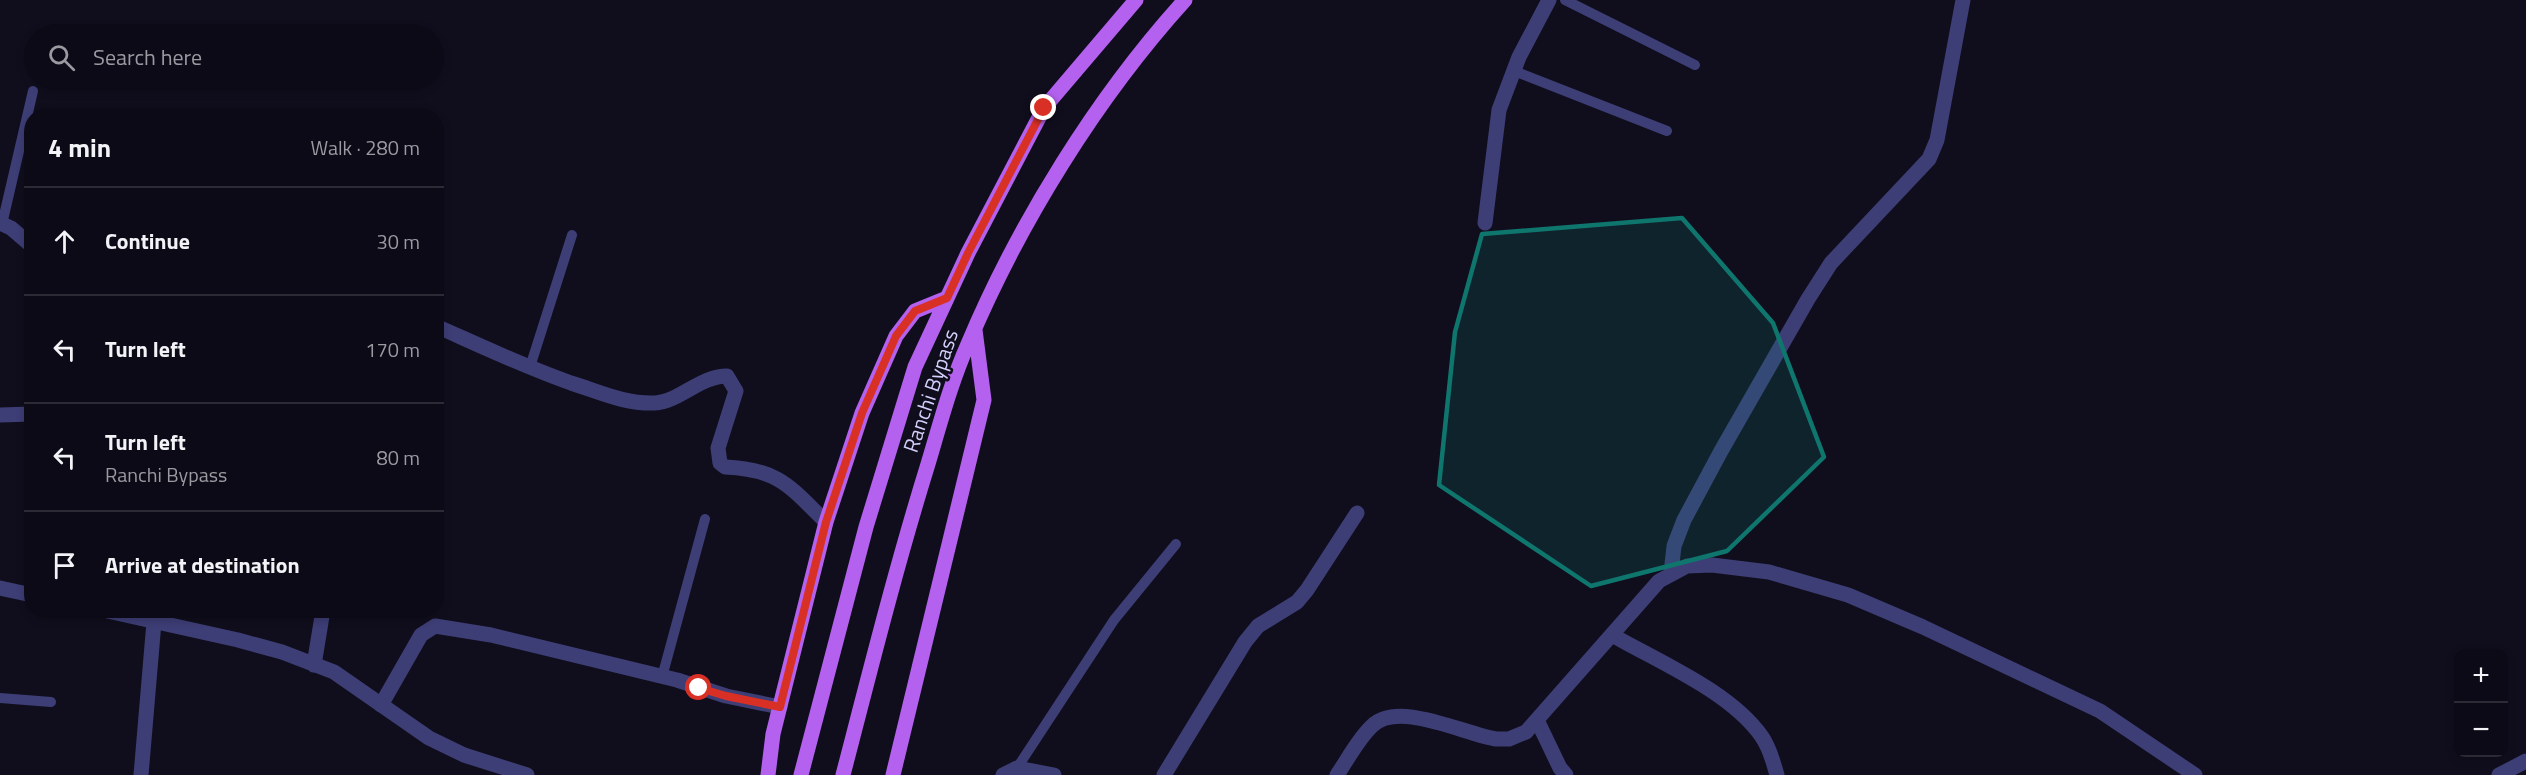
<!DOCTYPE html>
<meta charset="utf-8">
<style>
:root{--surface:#0c0a16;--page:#15131f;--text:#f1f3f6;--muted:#9a9aa1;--line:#2c2b35}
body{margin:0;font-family:"Titillium Web",sans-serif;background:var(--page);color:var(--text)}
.controls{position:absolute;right:18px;bottom:18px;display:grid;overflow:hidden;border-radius:12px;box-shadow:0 3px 9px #0003}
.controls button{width:54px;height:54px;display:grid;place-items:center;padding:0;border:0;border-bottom:2px solid var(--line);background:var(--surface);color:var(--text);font:30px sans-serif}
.stop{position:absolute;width:18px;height:18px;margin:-14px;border:4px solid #d93025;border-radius:50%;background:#fff}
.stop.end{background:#d93025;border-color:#fff;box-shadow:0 2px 6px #0008}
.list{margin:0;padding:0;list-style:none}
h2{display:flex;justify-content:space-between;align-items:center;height:78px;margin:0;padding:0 24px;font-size:26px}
h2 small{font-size:20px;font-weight:400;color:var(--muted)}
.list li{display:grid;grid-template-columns:39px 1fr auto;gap:18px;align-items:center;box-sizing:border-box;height:108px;padding:0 24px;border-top:2px solid var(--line)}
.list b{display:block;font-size:22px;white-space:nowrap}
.list p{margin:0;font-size:20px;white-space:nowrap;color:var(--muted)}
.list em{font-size:20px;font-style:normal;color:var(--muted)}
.icon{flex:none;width:33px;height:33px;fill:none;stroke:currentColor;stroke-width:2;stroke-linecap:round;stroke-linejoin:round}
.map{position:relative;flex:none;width:2526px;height:775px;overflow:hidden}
.search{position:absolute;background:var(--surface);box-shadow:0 3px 9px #0003;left:24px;top:24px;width:420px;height:66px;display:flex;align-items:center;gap:15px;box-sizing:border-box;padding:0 21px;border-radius:33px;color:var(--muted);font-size:22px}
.panel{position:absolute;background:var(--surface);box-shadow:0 3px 9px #0003;left:24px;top:108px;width:420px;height:510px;border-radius:24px}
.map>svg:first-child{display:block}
</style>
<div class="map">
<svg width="2526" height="775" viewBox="0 0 2526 775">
<rect width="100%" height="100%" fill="#100e1d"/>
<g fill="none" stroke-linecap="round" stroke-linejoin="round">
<path stroke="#3e3e77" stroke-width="10" d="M1565,0L1695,65
M1514,71L1667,131
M2,224L33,91
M530,367L572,235
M662,677L705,519
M0,698L51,702
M1017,768L1114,620L1176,544"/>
<path stroke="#3e3e77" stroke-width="15" d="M0,223L11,228L32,246
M1485,223L1499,110L1519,57L1549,0
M436,326C481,346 525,367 571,383C600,392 624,404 655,403C679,402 700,376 727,376L736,391L718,448L720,463L725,467C779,469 790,487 826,522
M0,415L32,414
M1671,573L1674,546L1684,520L1721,451L1808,299L1831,263L1929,159L1937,140L1963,0
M1612,635C1659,662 1731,692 1762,737C1770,748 1773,762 1777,775
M314,665L323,610
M381,705L421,635L435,626L491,635L677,680L726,696L780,707
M1537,720L1560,768L1566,775
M141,775L154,622
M1003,775L1017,768L1054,775
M1164,775L1245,642L1258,626L1297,602L1307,590L1357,513
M1337,775C1348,759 1358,739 1372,726C1398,700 1464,734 1496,739H1509L1526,732L1659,581L1687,566L1712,565L1769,572L1848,595L1923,627L2100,711L2195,775
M2499,775L2526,761"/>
<path stroke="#3e3e77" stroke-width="15" d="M0,588L32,595
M103,610L238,640L282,652L334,672L429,738L464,755L527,775"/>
<path stroke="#b361ee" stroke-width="15" d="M768,775L773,734L826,522L862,413L896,336L915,311L947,298
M801,775L866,527L915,367L968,253L1044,108L1136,0
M843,775C870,671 896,567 928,464C940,424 951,382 968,344C1019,223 1097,97 1185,0
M893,775L984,400L975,330"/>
</g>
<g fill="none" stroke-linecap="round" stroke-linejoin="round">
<path stroke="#d93025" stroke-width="8" d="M699,688L726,696L780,707L826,522L862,413L896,336L915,311L947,298L968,253L1044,108"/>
</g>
<path fill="#0f766e" fill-opacity="0.2" stroke="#0f766e" stroke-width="4.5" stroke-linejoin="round" d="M1682,218L1773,323L1824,457L1727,551L1591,586L1439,485L1455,332L1482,234Z"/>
<g text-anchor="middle" stroke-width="5" stroke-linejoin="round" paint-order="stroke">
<g font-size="21" fill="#d2cffa" stroke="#100e1d">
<text transform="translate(931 391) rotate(-71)" y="7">Ranchi Bypass</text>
</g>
</g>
</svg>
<div class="controls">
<button>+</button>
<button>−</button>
</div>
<div class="stop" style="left:699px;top:688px"></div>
<div class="stop end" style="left:1044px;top:108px"></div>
<div class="search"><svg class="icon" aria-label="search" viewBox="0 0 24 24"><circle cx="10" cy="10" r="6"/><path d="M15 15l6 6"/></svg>Search here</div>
<section class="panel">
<h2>4 min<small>Walk · 280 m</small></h2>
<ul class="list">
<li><svg class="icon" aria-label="ahead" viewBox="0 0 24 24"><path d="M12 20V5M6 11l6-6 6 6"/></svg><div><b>Continue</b></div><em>30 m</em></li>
<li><svg class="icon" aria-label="left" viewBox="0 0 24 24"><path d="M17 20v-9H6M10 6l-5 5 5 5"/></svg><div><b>Turn left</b></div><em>170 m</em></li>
<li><svg class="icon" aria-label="left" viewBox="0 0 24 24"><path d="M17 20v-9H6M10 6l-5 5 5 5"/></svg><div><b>Turn left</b><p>Ranchi Bypass</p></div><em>80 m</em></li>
<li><svg class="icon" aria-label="arrive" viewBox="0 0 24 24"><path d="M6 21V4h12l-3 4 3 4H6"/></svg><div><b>Arrive at destination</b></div></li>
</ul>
</section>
</div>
